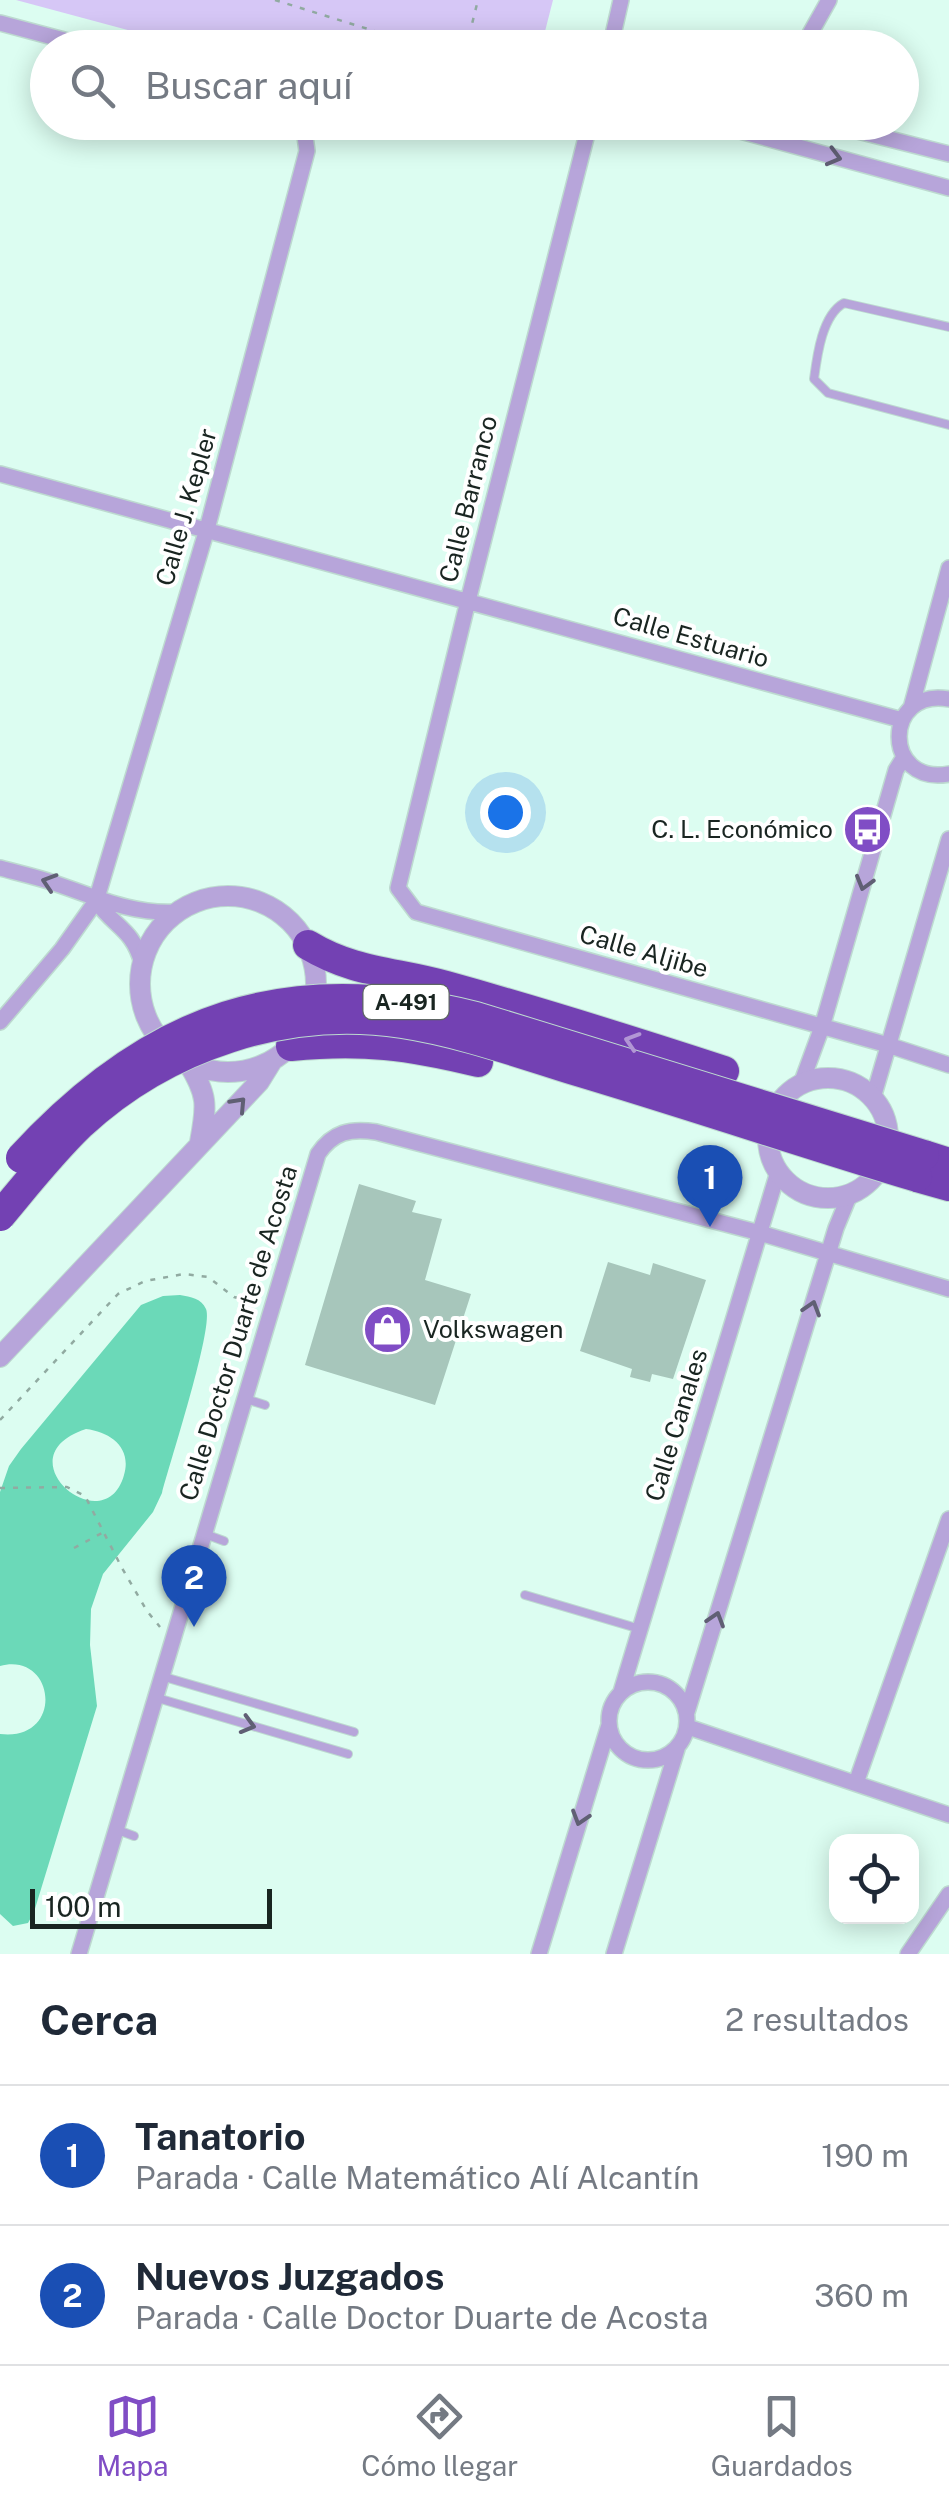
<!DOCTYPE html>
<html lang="es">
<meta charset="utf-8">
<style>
:root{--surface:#fff;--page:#f6f6f7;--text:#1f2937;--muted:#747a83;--line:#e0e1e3;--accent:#804dc5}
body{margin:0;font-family:"Public Sans",sans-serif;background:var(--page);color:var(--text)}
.controls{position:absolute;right:30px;bottom:30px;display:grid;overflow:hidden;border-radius:20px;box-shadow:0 5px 25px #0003}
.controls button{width:90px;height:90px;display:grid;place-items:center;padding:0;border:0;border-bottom:2px solid var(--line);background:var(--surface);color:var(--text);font:50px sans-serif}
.scale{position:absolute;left:30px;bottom:25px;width:242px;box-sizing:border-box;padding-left:10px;border:5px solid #192521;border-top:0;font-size:28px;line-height:35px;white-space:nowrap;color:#192521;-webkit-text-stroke:8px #fff;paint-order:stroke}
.you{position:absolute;left:505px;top:812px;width:35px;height:35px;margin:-25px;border:8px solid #fff;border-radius:50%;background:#1a73e8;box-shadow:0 0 0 15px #1a73e833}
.badge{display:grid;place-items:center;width:65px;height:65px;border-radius:50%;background:var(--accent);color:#fff;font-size:32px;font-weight:700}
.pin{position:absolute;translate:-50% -82px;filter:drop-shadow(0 2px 5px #0008)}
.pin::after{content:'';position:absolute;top:52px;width:35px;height:30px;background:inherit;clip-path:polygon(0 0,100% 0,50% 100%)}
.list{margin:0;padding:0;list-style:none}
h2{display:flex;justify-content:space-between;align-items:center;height:130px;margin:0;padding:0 40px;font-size:42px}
h2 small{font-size:32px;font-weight:400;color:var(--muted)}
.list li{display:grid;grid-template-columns:65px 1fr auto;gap:30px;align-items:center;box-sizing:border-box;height:140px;padding:0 40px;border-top:2px solid var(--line)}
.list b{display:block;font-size:38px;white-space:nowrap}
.list p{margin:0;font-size:32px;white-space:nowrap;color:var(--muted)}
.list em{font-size:32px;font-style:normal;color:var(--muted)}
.icon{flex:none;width:55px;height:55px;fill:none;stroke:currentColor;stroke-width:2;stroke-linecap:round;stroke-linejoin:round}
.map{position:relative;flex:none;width:949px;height:1954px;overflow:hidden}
.search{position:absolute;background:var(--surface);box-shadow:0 5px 25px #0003;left:30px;right:30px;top:30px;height:110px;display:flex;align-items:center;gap:25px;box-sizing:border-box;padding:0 35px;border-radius:55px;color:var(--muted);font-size:38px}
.sheet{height:410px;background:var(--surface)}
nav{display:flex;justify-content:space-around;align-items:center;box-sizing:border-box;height:140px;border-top:2px solid var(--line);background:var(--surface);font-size:28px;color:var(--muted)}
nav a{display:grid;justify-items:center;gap:5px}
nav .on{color:var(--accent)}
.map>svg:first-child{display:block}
</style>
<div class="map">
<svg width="949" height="1954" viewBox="0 0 949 1954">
<rect width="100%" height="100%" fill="#dcfdf1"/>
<path fill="#d6c7f6" d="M16,0H553L541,47H191Z"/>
<path fill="#6bd9b8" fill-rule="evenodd" d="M180,1295C191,1297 201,1298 206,1309C214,1327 169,1465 162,1493L153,1512L103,1574L91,1609L90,1645L97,1706L34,1912L28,1923L13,1926L0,1914V1734C65,1742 56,1651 0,1666V1492L9,1466L21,1449L141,1305L163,1296ZM86,1429C111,1432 132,1448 124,1475C105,1544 0,1457 86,1429Z"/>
<path fill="#a7c6bb" d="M359,1184L416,1201L412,1212L442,1219L425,1280L471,1294L435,1405L305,1365Z
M608,1262L650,1275L653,1263L706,1280L673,1379L652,1374L650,1382L630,1377L632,1369L580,1351Z"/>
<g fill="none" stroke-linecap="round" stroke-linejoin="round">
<defs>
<path id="service" d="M949,327L844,303C822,315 817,356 814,379L828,393L949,425
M246,1399L265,1405
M205,1534L224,1541
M195,1564L215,1570
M525,1595L640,1629
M161,1676L354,1732
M154,1697L348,1754
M115,1829L134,1836"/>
<path id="minor" d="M0,23L94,48
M610,48L621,0
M802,48L829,0
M590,122L468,601L398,888L416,912L888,1045L949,1065
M707,122L949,188
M822,122L949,154
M0,474L902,720
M949,699C883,687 882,786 949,774
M911,708L949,568
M0,868C18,873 37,877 54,883C95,897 133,915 177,912
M96,901C115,928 132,928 142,963
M0,1022L62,949L96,901L207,529L307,151L303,122
M801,1084L822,1027L896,770L904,757
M873,1098L949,839
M609 1721a39 39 0 1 1 78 0a39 39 0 1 1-78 0Z
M621,1692L778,1172
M687,1712L836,1228L850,1194
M688,1727L949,1815
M856,1783L949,1519
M79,1954L318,1154C333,1132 350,1128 376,1132L760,1233L949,1289
M539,1954L609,1725
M614,1954L677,1749
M908,1954L949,1894"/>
<path id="tertiary" d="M140 984a88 88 0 1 1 176 0a88 88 0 1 1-176 0Z
M188,1063C208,1095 207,1105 200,1142
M768 1138a60 60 0 1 1 120 0a60 60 0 1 1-120 0Z
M0,1357L259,1082L272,1061"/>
<path id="motorway" d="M308,945C354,973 397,972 446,986C540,1012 632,1041 724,1071
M291,1046C362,1039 409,1045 478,1062
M924,1155L949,1163
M917,1177L949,1186"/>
</defs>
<use href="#service" stroke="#bddad0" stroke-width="10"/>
<use href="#minor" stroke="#bddad0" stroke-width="18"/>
<use href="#tertiary" stroke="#bddad0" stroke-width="22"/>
<use href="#motorway" stroke="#bddad0" stroke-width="32"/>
<path stroke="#91aaa1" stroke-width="2.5" stroke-dasharray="5 8" stroke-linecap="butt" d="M275,0L429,48
M466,48L478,0
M0,1420L118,1294L145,1281L184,1274L208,1277L234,1297L258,1303
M0,1488L67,1487L85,1496L122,1568L147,1611L160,1627
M74,1548L102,1533"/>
<use href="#service" stroke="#b7a5da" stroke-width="8"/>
<use href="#minor" stroke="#b7a5da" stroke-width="15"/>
<use href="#tertiary" stroke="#b7a5da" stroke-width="20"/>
<use href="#motorway" stroke="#7341b3" stroke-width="30"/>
<defs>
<path id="motorway-bridge" d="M21,1158C151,1016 287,969 476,1017L924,1155
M0,1216C26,1185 51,1153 80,1125C165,1046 287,1005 402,1023C461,1032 519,1053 577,1071C691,1105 803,1143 917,1177"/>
</defs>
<use href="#motorway-bridge" stroke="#bddad0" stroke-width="32" stroke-linecap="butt"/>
<use href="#motorway-bridge" stroke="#7341b3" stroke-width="30"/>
</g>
<defs><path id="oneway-chevron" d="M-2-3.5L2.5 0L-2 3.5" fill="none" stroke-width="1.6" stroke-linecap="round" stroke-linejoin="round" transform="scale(2.5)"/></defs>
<g stroke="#605f74">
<use href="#oneway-chevron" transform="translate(834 157) rotate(15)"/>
<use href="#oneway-chevron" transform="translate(49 882) rotate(-162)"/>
<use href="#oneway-chevron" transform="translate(864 883) rotate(106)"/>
<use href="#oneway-chevron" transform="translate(239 1104) rotate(-47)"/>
<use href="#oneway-chevron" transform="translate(812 1308) rotate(-73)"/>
<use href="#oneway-chevron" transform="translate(716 1619) rotate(-73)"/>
<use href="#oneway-chevron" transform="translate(248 1725) rotate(16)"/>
<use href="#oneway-chevron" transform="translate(580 1818) rotate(107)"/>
</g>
<use stroke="#b296d5" href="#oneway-chevron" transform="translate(632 1041) rotate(-162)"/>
<defs>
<symbol id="bus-disc" viewBox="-11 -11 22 22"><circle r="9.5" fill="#804dc5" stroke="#fff"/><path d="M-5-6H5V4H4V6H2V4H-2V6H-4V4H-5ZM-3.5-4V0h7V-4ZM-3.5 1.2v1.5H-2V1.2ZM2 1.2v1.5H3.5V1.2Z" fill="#fff"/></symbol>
<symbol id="shop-disc" viewBox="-11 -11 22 22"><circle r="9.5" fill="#804dc5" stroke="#fff"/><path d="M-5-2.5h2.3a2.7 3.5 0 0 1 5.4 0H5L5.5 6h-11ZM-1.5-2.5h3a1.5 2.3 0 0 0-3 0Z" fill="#fff"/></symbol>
</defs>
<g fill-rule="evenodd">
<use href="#bus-disc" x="840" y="802" width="55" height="55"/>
<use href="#shop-disc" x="360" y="1302" width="55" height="55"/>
</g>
<g text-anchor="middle" stroke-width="8" stroke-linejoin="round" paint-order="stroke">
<rect fill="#fff" stroke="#5e6664" stroke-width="2.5" x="363.5" y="985" width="85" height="34" rx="8"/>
<g font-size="22" font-weight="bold" fill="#192521">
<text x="406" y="1010">A-491</text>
</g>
<g font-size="25" fill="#192521" stroke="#fff">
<text transform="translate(468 499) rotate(-76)" y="9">Calle Barranco</text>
<text transform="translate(186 507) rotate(-74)" y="9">Calle J. Kepler</text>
<text transform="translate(691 637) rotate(16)" y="9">Calle Estuario</text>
<text transform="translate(644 951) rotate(16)" y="9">Calle Aljibe</text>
<text transform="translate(238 1333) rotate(-73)" y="9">Calle Doctor Duarte de Acosta</text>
<text transform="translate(676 1425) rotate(-73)" y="9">Calle Canales</text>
</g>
<g font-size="25" fill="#192521" stroke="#fff" text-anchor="end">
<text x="833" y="838">C. L. Económico</text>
<text x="423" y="1338" text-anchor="start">Volkswagen</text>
</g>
</g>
</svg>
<div class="controls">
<button><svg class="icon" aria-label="locate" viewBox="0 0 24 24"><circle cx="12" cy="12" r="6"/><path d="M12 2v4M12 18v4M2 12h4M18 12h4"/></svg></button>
</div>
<div class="scale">100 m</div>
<div class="you"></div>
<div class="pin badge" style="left:710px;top:1227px;background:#1a4fb4">1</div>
<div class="pin badge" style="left:194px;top:1627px;background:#1a4fb4">2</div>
<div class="search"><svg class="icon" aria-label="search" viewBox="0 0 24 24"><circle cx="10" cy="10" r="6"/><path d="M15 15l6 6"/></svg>Buscar aquí</div>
</div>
<section class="sheet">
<h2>Cerca<small>2 resultados</small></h2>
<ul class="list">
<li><span class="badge" style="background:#1a4fb4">1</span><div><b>Tanatorio</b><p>Parada · Calle Matemático Alí Alcantín</p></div><em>190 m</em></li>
<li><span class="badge" style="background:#1a4fb4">2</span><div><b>Nuevos Juzgados</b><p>Parada · Calle Doctor Duarte de Acosta</p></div><em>360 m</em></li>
</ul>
</section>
<nav>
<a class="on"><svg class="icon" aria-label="map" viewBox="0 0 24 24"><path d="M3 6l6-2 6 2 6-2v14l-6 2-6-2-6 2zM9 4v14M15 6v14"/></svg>Mapa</a>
<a><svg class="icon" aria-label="directions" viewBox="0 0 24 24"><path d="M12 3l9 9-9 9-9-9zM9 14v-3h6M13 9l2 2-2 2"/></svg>Cómo llegar</a>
<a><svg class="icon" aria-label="saved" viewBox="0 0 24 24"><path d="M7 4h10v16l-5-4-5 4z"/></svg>Guardados</a>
</nav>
